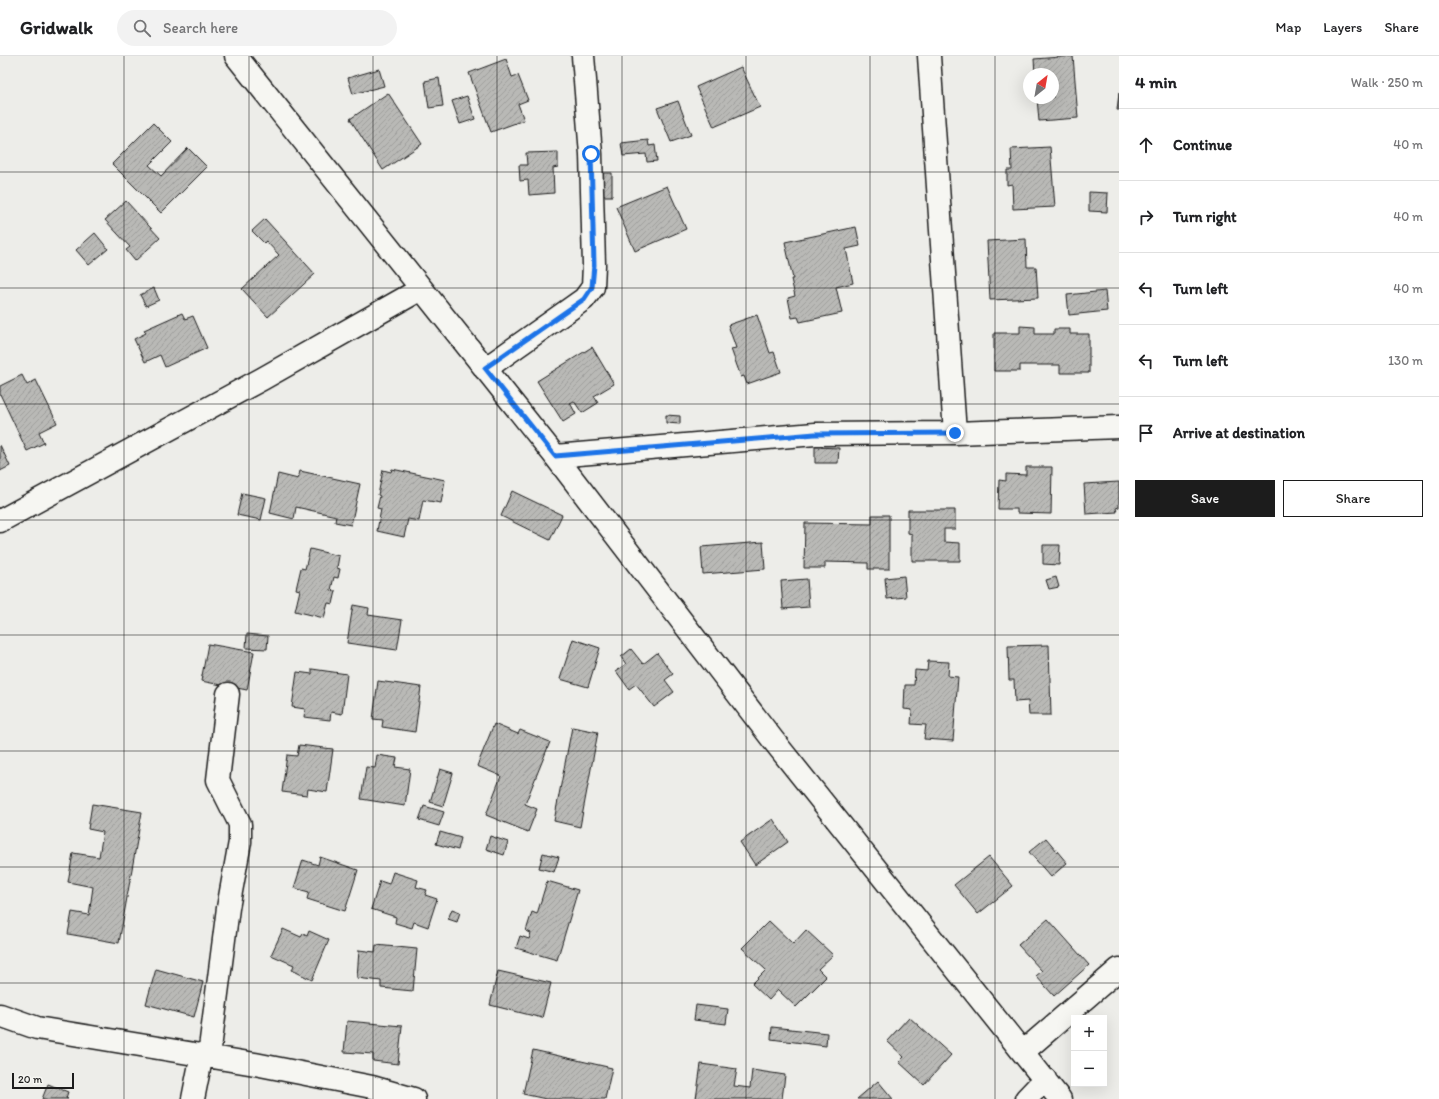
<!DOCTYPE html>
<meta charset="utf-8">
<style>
:root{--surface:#fff;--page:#f2f2f2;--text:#202124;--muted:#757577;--line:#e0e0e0;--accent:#1c1c1c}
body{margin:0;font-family:Itim,sans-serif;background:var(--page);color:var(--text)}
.controls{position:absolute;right:12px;bottom:12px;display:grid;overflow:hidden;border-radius:0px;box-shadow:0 4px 16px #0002}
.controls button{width:36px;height:36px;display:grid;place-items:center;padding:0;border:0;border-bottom:1px solid var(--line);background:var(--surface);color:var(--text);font:20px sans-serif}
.compass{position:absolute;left:1023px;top:12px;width:36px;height:36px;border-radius:50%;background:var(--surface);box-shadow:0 4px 16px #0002;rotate:31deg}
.scale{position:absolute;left:12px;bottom:10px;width:62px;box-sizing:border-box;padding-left:4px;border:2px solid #1c1c1c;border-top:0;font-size:11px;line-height:14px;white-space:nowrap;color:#1c1c1c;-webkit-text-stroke:3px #f6f6f2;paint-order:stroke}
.stop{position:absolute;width:12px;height:12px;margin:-9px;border:3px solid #1a73e8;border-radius:50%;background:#fff}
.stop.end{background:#1a73e8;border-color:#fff;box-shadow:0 1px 4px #0008}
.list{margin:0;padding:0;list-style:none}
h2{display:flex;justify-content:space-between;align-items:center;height:52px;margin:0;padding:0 16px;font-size:17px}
h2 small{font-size:13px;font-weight:400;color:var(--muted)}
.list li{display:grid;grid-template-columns:26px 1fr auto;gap:12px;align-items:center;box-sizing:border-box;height:72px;padding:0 16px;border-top:1px solid var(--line)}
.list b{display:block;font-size:15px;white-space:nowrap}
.list em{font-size:13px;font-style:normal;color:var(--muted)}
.actions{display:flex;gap:8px;padding:12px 16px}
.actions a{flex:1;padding:9px 0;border:1px solid var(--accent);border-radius:0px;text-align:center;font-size:14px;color:var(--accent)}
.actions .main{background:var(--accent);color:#fff}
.icon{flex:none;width:22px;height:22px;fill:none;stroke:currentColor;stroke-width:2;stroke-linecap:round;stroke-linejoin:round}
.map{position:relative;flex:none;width:1119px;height:1043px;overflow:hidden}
header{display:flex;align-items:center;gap:24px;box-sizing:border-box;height:56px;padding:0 20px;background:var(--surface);border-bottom:1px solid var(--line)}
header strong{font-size:19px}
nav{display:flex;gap:22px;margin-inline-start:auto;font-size:14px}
.search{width:280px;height:36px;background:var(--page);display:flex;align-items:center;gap:10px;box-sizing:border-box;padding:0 14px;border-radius:22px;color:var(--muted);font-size:15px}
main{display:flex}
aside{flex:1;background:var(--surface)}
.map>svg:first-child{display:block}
</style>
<header>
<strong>Gridwalk</strong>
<div class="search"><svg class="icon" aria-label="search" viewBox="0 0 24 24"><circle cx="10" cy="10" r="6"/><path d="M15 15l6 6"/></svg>Search here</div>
<nav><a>Map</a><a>Layers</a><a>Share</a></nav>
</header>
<main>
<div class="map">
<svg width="1119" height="1043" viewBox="0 0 1119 1043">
<defs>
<pattern id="building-hatch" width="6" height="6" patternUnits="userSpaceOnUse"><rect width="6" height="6" fill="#b9b9b6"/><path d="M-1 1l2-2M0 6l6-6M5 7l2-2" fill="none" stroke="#9e9e9c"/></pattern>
</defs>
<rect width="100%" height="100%" fill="#edede9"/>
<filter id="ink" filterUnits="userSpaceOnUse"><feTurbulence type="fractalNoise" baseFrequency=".025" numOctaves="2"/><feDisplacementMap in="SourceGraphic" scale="8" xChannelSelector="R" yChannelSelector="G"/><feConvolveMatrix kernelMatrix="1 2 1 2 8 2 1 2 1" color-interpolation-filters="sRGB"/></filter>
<g filter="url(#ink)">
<path fill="url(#building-hatch)" stroke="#1c1c1c" d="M1073,0L1078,62L1039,65L1037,42H1053V18H1035L1034,3Z
M506,3L512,21L518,19L528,44L518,48L524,64L491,76L469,17Z
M741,11L760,51L714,71L696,31Z
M379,13L384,30L353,38L348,22Z
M439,22L443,50L429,52L425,25Z
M388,37L422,88L383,114L350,63Z
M1119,37V54H1117Z
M467,40L475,63L460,68L452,45Z
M678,45L691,79L671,86L657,52Z
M153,67L172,86L149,109L161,120L188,92L207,111L161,157L112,108Z
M648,84L649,90L655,89L657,105L647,106L646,98L623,100L621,87Z
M1050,91L1055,151L1013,153L1012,128L1007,129V114H1012L1011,93Z
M558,96V111L553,112L554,137L529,139L528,124L520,125L519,109H527L526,97Z
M600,117H612V140H600Z
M667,130L686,173L635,195L616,151Z
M1089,136L1108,137L1107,156L1089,155Z
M126,145L160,182L135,205L126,194L130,191L105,164Z
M265,163L315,218L268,261L242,233L279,199L266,185L264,187L252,175Z
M856,171L860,190L846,193L853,227L836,231L842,257L800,266L798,261L792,262L788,242L795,240L791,223H793L785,186Z
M95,177L108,193L89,209L76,194Z
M1026,183L1027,211H1036L1038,242L990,244L987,185Z
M154,232L159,244L146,250L140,239Z
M1105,235L1107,255L1069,259L1067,239Z
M182,257L185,263L193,260L207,292L165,311L160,299L145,306L134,283L146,277L144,274Z
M757,259L770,297L774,296L781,316L747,328L744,320L741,321L731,293L736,292L728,269Z
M1020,270L1035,271V278H1054V273H1070V278H1089V317H1060V309H1020V315H994V277H1020Z
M592,291L614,328L594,340L598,347L582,357L574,345L570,347L576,358L563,366L537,325Z
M22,319L27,329L36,324L57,367L39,376L44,387L27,395L0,338V330Z
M666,359L680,360V368L666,367Z
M0,389L10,410L0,415Z
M815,391L839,392L838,407H815Z
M1026,411H1052L1051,458L1017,457V453H998L999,424L1006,425V418L1026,419Z
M392,413L445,424L441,447L423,444L419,465L408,463L404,481L377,475L381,453L377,452L380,440L378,439L383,414L391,416Z
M300,415L360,428L351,469L335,466L336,460L296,451L294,463L270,457L278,418L298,423Z
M1119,426V451L1116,452L1117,456L1086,458L1084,428Z
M512,435L562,459L550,484L501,460Z
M242,437L266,442L261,464L237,459Z
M908,454H955V473H944V486L960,487V505H912V478L908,477Z
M872,459H889V513H868V507L825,506V512H804L805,467L872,468Z
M763,486L765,513L703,518L701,491Z
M1043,489H1060L1059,509L1043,508Z
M310,493L339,500L337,512L340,513L338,522L334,521L331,534L336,535L333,548L328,547L324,562L295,555L300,534L296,533L301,512L305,513Z
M904,520L906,541L887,543L885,522Z
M1056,521L1059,531L1049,533L1046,524Z
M807,523L809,551L783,553L781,525Z
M353,549L369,552L368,559L402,564L397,594L347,587Z
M247,578L268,580L267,593L246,592Z
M573,583L600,592L588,631L560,623Z
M208,588L254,596L247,634L201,625Z
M1049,589L1051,659H1029L1028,645L1015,646L1014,624H1009L1008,590Z
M631,593L643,608L657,597L673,618L665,624L674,636L654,651L636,628L629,633L616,615L626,608L621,601Z
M928,605L949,606L948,620L958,621L953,685L924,683L926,669L911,668L912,654L904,653L905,629H914L915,614L927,615Z
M312,613L347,618L342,658L331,656L330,664L304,661L305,653L292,651L297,616L312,618Z
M378,625L421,631L415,676L382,671L383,664L373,663Z
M494,668L518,678L520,674L550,686L525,748L537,753L528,776L486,759L501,720L477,710Z
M572,671L598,676L580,771L554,765Z
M299,689L333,693L327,736L308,733L307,739L282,736L287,699L297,700Z
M377,699L397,702L395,711L410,713L405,750L361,743L366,711L375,712Z
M440,713L453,717L443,750L430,746Z
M92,748L142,756L119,887L68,878L72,856L89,859L93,831L68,826L73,797L99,801L103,776L88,773Z
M424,750L444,756L439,770L419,764Z
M773,763L788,786L755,809L740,786Z
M440,776L461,782L458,794L436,788Z
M490,780L508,786L504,799L486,793Z
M1046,782L1067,807L1051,821L1029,796Z
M543,797L559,801L554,816L539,812Z
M320,801L358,814L345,855L307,843L309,836L294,832L303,804L318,809Z
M989,801L1013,830L978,858L954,829Z
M393,816L418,824L416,831L427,834L425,839L437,843L428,871L414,866L412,872L395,867L396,861L371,853L380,825L389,828Z
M547,825L578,834L557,904L516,892L520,880L529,883L531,877L526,875L532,856L537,858Z
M452,853L460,856L457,866L448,863Z
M1048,863L1089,909L1054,940L1036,920L1042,915L1018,889Z
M769,865L793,888L806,874L833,899L818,913L826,921L796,951L778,934L769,944L752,928L766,914L742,892Z
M283,873L301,881L303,878L307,880L309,875L329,884L312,924L292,914L294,909L271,899Z
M376,889L417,893L413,935L381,932V925L357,922L359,894L375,896Z
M156,913L203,926L194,961L146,948Z
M498,915L551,927L542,962L490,949Z
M696,949L728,953L726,968L694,964Z
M909,961L951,999L924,1029L899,1006L904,1001L887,985Z
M347,965L402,970L398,1008L373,1005V998L344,996Z
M772,971L827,977L826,990L771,983Z
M533,994L612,1012L605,1043H546L523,1038Z
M701,1008L737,1013L734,1030L750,1032L752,1014L785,1019L782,1043H696Z
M878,1025L893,1043H857Z
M48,1028L68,1036L66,1042L68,1043H42Z"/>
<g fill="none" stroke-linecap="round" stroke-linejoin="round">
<defs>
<path id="minor" d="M236,0L555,400L773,684L1060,1043
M929,0L955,377
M485,313L584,243L593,231L594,209L591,98L583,0
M555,400L815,378L955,377L1119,371
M0,465L262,323L421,233
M0,959L37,972L255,1008L372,1031L414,1043
M1023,996L1119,913
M209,1000L228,852L240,786V768L218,724L228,638
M193,1043L202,998
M1026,1043L1045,1023"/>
</defs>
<use href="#minor" stroke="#1c1c1c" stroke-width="25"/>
<use href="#minor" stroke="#f6f6f2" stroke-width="22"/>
</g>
</g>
<g fill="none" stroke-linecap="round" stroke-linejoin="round" filter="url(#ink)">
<path stroke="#1a73e8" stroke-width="5" d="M591,98L594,209L592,231L584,243L485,312L555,400L815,378L955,377"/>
</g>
<path fill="none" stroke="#1c1c1c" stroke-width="1" stroke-opacity="0.55" d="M124,0V1043M249,0V1043M373,0V1043M497,0V1043M622,0V1043M746,0V1043M870,0V1043M995,0V1043M0,116H1119M0,232H1119M0,348H1119M0,464H1119M0,579H1119M0,695H1119M0,811H1119M0,927H1119"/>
</svg>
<div class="controls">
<button>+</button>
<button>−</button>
</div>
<svg class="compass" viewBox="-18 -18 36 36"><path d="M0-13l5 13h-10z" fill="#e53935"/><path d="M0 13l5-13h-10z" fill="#757577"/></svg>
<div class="scale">20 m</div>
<div class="stop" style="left:591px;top:98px"></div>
<div class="stop end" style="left:955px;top:377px"></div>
</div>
<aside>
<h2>4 min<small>Walk · 250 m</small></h2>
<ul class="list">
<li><svg class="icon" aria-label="ahead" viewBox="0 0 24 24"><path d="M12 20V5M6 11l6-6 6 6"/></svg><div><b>Continue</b></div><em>40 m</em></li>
<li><svg class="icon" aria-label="right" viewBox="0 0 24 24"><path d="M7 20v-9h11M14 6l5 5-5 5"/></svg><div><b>Turn right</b></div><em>40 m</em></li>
<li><svg class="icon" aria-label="left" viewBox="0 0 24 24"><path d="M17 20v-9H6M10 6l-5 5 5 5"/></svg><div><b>Turn left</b></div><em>40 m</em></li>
<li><svg class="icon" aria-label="left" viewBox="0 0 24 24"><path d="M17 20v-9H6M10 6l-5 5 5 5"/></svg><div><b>Turn left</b></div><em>130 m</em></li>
<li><svg class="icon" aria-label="arrive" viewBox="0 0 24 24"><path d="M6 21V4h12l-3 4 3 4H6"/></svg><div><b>Arrive at destination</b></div></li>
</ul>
<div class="actions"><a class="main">Save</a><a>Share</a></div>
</aside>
</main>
